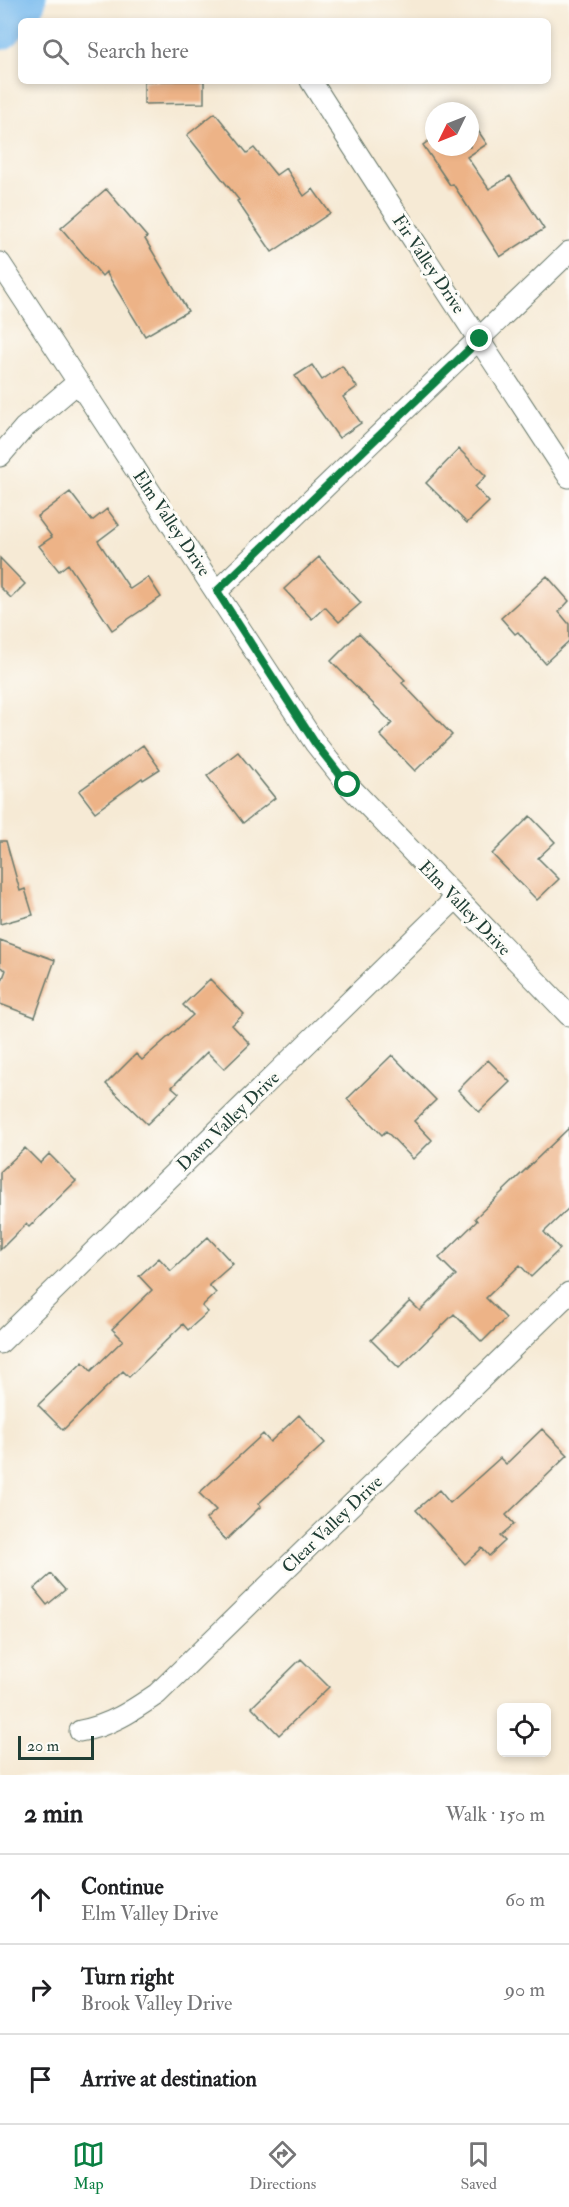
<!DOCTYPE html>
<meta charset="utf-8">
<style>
:root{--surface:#fff;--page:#f6f6f6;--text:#202124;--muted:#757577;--line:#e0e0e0;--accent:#0b8043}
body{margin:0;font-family:"IM FELL Double Pica",serif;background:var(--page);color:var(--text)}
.controls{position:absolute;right:18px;bottom:18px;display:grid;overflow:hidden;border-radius:9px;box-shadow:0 3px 9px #0003}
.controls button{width:54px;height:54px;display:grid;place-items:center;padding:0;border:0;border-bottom:2px solid var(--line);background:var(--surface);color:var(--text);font:30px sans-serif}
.compass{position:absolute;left:425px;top:102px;width:54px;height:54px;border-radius:50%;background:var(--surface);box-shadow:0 3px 9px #0003;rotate:227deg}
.scale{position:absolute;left:18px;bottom:15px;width:76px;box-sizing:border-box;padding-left:6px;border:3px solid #1f3d34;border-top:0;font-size:16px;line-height:21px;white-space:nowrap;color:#1f3d34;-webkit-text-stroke:4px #fdfcf7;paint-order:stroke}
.stop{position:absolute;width:18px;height:18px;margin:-14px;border:4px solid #0b8043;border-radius:50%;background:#fff}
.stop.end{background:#0b8043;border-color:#fff;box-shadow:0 2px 6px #0008}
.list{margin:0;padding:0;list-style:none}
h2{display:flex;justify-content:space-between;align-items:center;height:78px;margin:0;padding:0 24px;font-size:26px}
h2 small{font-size:20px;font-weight:400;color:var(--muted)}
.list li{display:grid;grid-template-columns:39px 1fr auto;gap:18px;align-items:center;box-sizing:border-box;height:90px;padding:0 24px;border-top:2px solid var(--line)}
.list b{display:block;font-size:22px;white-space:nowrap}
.list p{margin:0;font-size:20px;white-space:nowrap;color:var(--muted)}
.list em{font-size:20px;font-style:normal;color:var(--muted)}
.icon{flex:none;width:33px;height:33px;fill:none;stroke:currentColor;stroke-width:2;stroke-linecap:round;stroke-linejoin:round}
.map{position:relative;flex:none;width:569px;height:1775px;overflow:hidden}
.search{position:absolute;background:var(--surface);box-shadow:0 3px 9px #0003;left:18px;right:18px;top:18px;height:66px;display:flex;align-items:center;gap:15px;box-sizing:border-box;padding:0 21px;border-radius:9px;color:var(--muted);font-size:22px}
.sheet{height:348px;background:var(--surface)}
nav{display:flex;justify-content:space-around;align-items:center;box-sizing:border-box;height:84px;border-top:2px solid var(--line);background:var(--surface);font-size:16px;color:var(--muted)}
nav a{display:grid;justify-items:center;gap:3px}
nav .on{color:var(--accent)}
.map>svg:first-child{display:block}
</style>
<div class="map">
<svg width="569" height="1775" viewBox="0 0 569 1775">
<rect width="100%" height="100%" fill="#fdfcf7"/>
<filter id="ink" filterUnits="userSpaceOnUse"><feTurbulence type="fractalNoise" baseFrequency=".0167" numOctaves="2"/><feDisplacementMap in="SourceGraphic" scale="12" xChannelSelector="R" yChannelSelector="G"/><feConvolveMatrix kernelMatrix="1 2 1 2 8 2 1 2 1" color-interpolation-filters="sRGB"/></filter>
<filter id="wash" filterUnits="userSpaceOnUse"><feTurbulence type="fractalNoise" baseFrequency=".008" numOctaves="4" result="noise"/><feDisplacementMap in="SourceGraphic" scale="24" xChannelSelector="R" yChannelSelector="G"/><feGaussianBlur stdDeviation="1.35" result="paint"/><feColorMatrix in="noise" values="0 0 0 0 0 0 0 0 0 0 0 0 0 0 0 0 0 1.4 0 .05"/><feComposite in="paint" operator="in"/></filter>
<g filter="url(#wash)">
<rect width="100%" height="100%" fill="#f6ead5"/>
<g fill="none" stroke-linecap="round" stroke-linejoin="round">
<path stroke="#79bbee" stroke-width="46" d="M0,27L23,0"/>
</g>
<g id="blocks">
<path fill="#edb387" d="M144,81H204V103L144,104Z
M215,113L247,153L254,148L276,175L286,168L304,196L313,189L330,213L272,252L237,201L239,200L187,135Z
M470,119L487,144L467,157L489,189L510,176L544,229L500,257L453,184L450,185L423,145L434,137V147H470Z
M106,189L147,237L145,239L188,311L145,336L106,272L102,276L61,228Z
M312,365L322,380L342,366L357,387L343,397L361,423L339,438L295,376Z
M459,449L486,476L475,487L489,502L467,523L426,483Z
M70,492L92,521L107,509L119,525L98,541L130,589L148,577L161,597L112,630L68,564L59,571L39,546L52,537L37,517Z
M319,557L361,603L339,622L325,607L312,619L284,589Z
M0,558L25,584L11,598L0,587Z
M547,576L569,601L559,612L569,624V641L545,663L518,632L515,634L501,618Z
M359,633L405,680L402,683L452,735L415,771L380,735L392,723L331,661Z
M143,745L160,769L143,780L142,778L95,812L79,791Z
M238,752L275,798L243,823L207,776Z
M530,816L555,842L538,858L559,879L537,900L492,854Z
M0,841H6L20,891L25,889L33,915L0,924Z
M0,940L55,960L35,1017L0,1004V986L6,970L0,967Z
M210,979L244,1014L232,1025L250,1044L224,1069L207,1052L172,1087L179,1093L147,1124L106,1084L136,1054L142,1060L193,1015L183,1005Z
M392,1055L436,1100L414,1121L432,1140L413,1159L386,1131L382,1135L347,1099Z
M488,1060L510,1082L479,1112L458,1090Z
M569,1128V1208L544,1232L560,1249L531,1277L520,1265L486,1298L506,1318L482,1342L454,1314L399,1368L371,1340L410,1301L420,1311L456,1275L439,1258L477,1221L475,1218Z
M25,1148L40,1163L49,1154L76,1181L29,1227L26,1224L0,1250V1172Z
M208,1237L233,1264L209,1285L216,1293L202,1306L208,1312L188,1330L183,1324L129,1377L123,1371L63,1430L38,1405L83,1362L91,1371L123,1340L112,1329L152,1290L139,1276L159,1258L171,1271Z
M299,1415L325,1443L258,1504L261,1506L226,1540L206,1519L216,1510L199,1493L263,1434L270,1442Z
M542,1429L568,1455L506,1515L514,1524L500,1536L505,1541L489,1556L482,1548L465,1564L416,1510L439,1490L450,1503L500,1458L506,1464Z
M51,1574L65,1590L47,1605L34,1589Z
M301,1659L329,1687L279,1735L252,1707Z"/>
</g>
</g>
<g filter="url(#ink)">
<use href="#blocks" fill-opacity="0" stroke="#6a7a6c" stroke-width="1.5"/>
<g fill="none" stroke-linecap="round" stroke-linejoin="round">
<defs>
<path id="street" d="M311,81C395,214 483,345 569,477
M0,263L315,743L348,785L569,1015
M0,456L24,428L78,382
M217,591L569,252
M0,1343L455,899
M80,1731C110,1726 132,1711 157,1694L569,1293"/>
</defs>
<use href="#street" stroke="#6a7a6c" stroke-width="23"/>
<use href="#street" stroke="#fff" stroke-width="21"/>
</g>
</g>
<g fill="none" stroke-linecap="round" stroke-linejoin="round" filter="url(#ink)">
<path stroke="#0b8043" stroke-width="8" d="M348,785L315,743L217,591L480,339"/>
</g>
<g text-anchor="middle" stroke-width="6" stroke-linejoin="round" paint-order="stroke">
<g font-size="18" fill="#1f3d34" stroke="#fdfcf7">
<text transform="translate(429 264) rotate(56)" y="6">Fir Valley Drive</text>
<text transform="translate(172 523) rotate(56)" y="6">Elm Valley Drive</text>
<text transform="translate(465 908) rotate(46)" y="6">Elm Valley Drive</text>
<text transform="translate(228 1121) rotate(-44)" y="6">Dawn Valley Drive</text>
<text transform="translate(332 1524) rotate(-44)" y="6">Clear Valley Drive</text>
</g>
</g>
</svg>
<div class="controls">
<button><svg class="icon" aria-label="locate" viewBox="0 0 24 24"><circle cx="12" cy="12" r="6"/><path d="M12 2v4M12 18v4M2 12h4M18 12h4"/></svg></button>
</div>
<svg class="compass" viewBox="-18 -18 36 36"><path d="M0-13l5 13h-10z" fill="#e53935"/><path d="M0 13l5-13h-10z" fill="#757577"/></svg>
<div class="scale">20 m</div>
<div class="stop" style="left:348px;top:785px"></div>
<div class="stop end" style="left:480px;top:339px"></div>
<div class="search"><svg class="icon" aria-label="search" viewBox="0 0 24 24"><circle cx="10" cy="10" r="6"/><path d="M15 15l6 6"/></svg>Search here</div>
</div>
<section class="sheet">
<h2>2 min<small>Walk · 150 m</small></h2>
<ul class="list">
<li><svg class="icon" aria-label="ahead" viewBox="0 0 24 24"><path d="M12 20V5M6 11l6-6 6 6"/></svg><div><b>Continue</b><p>Elm Valley Drive</p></div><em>60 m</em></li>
<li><svg class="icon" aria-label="right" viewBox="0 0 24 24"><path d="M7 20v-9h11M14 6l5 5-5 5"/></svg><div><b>Turn right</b><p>Brook Valley Drive</p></div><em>90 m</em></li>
<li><svg class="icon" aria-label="arrive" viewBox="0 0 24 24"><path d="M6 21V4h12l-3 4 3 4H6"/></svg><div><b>Arrive at destination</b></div></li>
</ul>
</section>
<nav>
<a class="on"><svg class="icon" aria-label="map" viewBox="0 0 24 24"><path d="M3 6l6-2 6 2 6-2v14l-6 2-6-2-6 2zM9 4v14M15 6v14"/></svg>Map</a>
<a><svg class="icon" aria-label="directions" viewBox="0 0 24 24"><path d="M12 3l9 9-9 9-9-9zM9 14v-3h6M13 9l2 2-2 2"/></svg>Directions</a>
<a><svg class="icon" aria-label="saved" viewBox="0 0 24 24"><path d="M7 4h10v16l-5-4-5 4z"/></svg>Saved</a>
</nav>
